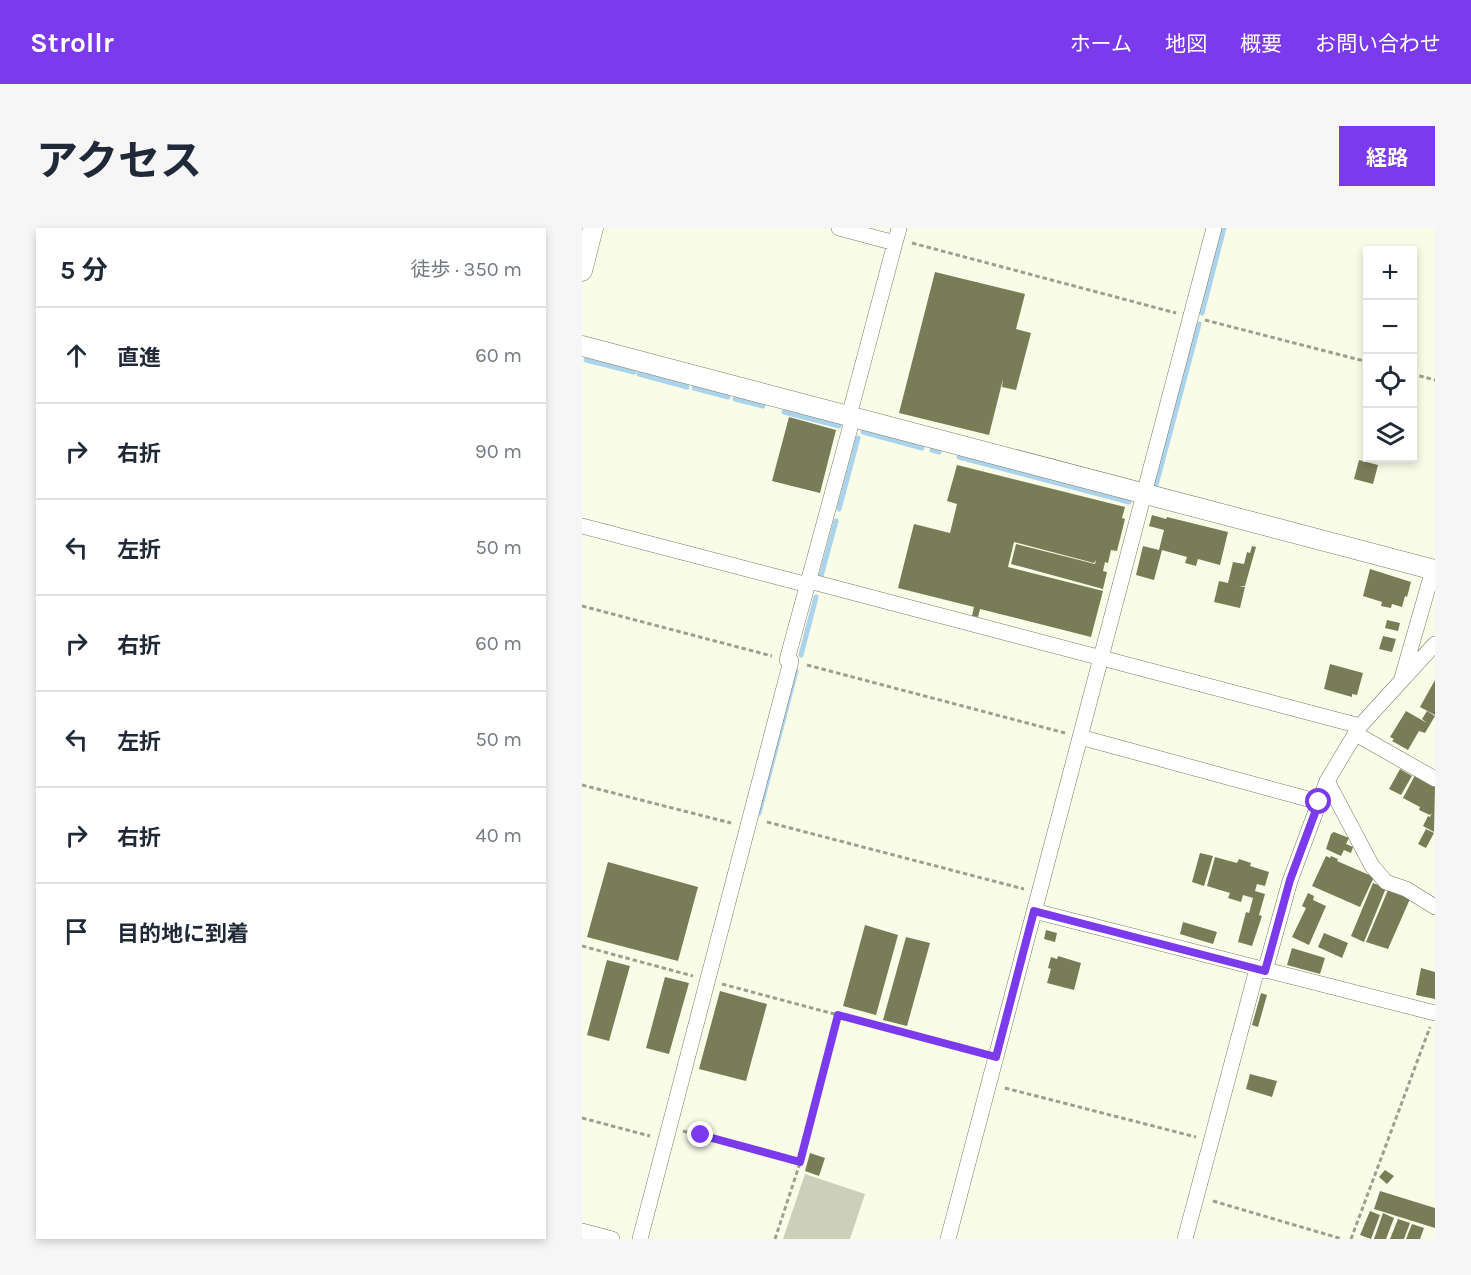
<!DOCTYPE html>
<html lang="ja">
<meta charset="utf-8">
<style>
:root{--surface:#fff;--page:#f6f6f7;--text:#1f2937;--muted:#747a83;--line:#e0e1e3;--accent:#7c3aed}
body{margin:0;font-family:Karla,"Noto Sans JP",sans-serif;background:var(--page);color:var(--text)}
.controls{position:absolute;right:18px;top:18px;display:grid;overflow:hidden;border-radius:0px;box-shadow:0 3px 9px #0003}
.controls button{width:54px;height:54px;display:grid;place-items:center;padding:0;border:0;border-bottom:2px solid var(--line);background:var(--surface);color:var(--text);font:30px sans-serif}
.stop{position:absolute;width:18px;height:18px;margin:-14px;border:4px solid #7c3aed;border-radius:50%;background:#fff}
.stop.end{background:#7c3aed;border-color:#fff;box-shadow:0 2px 6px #0008}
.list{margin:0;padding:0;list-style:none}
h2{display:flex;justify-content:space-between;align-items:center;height:78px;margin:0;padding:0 24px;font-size:26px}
h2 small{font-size:20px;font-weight:400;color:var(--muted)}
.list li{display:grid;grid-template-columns:39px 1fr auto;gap:18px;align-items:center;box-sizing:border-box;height:96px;padding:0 24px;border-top:2px solid var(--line)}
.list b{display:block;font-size:22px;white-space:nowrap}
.list em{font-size:20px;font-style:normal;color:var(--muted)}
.icon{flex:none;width:33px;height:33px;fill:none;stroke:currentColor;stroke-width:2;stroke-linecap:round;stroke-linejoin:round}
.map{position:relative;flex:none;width:853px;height:1011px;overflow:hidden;border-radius:0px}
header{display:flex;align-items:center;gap:36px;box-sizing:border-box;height:84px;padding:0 30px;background:var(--accent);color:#fff}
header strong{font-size:28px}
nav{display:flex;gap:33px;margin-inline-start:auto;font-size:21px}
.intro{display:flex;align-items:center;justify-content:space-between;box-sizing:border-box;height:144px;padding:0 36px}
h1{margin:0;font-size:42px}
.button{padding:15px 27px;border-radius:0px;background:var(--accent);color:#fff;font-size:21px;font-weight:700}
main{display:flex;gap:36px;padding:0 36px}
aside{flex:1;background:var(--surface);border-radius:0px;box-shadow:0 3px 9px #0003}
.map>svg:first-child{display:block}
</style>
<header>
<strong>Strollr</strong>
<nav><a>ホーム</a><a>地図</a><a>概要</a><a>お問い合わせ</a></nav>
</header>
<div class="intro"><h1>アクセス</h1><a class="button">経路</a></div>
<main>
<aside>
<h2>5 分<small>徒歩 · 350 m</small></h2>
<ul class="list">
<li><svg class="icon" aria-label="ahead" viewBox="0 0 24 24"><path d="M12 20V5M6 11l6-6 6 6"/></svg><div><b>直進</b></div><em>60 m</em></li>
<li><svg class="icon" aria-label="right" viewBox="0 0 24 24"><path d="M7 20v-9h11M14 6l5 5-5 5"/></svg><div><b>右折</b></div><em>90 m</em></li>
<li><svg class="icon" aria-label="left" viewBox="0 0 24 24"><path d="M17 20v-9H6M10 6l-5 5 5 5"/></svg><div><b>左折</b></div><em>50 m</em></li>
<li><svg class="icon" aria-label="right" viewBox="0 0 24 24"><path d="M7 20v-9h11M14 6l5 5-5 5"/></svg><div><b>右折</b></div><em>60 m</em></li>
<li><svg class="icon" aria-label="left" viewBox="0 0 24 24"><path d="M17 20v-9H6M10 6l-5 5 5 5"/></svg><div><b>左折</b></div><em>50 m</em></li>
<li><svg class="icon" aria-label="right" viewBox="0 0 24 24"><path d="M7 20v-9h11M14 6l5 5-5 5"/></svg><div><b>右折</b></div><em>40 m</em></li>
<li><svg class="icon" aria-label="arrive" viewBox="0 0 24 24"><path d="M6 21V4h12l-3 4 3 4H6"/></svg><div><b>目的地に到着</b></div></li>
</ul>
</aside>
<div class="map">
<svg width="853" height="1011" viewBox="0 0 853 1011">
<rect width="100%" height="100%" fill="#f9fce7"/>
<path fill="#cdd0b8" d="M223,946L283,966L268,1011H201Z"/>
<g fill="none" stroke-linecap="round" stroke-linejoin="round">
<path stroke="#acd3ec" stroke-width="5" d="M620,85L642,0
M4,132L52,144
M57,146L105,159
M112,160L146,169
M153,171L181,178
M202,184L257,198
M281,204L340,220
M350,222L357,224
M377,229L547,274
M574,257L617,96
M257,281L276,210
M238,352L254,293
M219,427L234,369
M177,585L214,443"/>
</g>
<path fill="#797d57" d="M353,44L443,66L434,101L449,105L434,162L420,159L421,151L407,207L317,185Z
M207,189L254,202L238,265L190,253Z
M777,232L796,237L791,256L772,251Z
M375,237L543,279L540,290L543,291L535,323L529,322L526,335L523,334L521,343L525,344L521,361L429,336L434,316L513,336L514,332L512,335L432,314L426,339L521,363L509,409L398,381L396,389L390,388L392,379L316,360L332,296L368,305L375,276L365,273Z
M570,287L584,291L585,289L646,304L638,337L616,331L614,338L603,335L605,329L580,322L572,352L554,347L561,318L577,322L582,302L567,298Z
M670,318L674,319L663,358H657L663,359L658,380L632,374L637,353L646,355L651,334L662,336L665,324L668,325Z
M788,341L829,354L825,369L823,368L820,379L810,376L809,380L799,378L800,374L781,368Z
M805,392L818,395L816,403L803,400Z
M801,408L814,411L810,424L797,421Z
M748,436L781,445L775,467L770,466V469L742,461Z
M853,452V487L838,479Z
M824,483L845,495L840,491L845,483L853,488L843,505L837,503L826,522L810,513L812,511L808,509Z
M818,541L830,548L819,567L807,561Z
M833,547L853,558L852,604L841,598L846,588L848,589L850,585L848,587L837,582L838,579L821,570Z
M844,601L852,605L844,620L836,616Z
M752,604L767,610L764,616L771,619L769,625L762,622L759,628L744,621L749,606Z
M618,625L631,628L622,658L610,654Z
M744,628L748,630L749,628L756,631L755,633L792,649L778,679L730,658Z
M633,629L655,635L657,631L669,635L668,638L687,644L683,658L675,656L673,663L683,666L677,687L680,688L670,718L656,714L664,684L667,685L671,670L661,667L659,674L646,670L648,665L625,658Z
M26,634L116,659L96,733L5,709Z
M791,655L804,660L782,714L769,708Z
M806,662L828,671L806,721L784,714Z
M726,665L732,668L731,672L744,678L727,717L710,709L724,680L720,678Z
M601,694L635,704L631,716L598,706Z
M283,697L316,707L294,787L261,778Z
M464,702L475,705L473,714L462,711Z
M742,705L766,715L760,730L736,719Z
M324,709L348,715L325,798L301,792Z
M710,720L743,730L738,746L705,737Z
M476,728L499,735L492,762L465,755L469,741L466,740L469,729L475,731Z
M25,732L48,738L27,813L5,807Z
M839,740L853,744V771L834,767Z
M83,749L107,755L87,826L64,820Z
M138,763L185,776L164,853L117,841Z
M679,765L685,767L676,799L670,797Z
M668,846L695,853L690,869L664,861Z
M228,925L243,930L237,948L223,943Z
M803,942L812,948L805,956L797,949Z
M798,963L853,980V1000L792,981Z
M788,983L798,987L789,1011L778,1007Z
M801,985L812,990L804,1011H792Z
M816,991L828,995L822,1011H808Z
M830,996L842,1000L838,1011H824Z"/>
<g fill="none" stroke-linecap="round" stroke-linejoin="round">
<defs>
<path id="minor" d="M257,0L313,15
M267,188L317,0
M0,298L226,357
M227,353L778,498
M205,432L271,189
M820,450L851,342
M774,506L853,551
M498,509L737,574
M745,553L790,638L804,654L824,661L853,679
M452,683L853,785
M683,743L708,653L745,553L778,498L853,416
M0,1003L30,1011
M58,1011L209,433
M366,1011L632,0
M603,1011L675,741"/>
<path id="tertiary" d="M0,43L11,0
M0,118L853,342"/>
</defs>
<use href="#minor" stroke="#777966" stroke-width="16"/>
<use href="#tertiary" stroke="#777966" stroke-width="21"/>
<path stroke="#9d9f90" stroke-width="3" stroke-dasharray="4.5 3" stroke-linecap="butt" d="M330,15L594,85
M623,92L786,134
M830,146L853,152
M0,378L190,428
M225,437L483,505
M0,557L149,595
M185,594L442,661
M0,718L111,748
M140,756L398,825
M423,860L614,909
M0,890L68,908
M101,903L218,935
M631,973L760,1011
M193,1011L218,935L256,787
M769,1011L848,799"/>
<use href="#minor" stroke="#fff" stroke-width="15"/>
<use href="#tertiary" stroke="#fff" stroke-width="20"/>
</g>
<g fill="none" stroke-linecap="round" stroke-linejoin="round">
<path stroke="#7c3aed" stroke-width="8" d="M119,907L218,934L256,787L414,829L452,683L683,743L708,652L737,574"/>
</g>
</svg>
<div class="controls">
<button>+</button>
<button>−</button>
<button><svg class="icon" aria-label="locate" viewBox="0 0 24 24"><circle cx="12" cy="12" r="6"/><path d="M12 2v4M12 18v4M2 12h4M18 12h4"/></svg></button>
<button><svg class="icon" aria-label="layers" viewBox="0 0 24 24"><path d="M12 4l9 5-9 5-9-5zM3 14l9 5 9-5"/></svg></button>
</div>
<div class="stop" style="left:737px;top:574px"></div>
<div class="stop end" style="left:119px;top:907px"></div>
</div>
</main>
